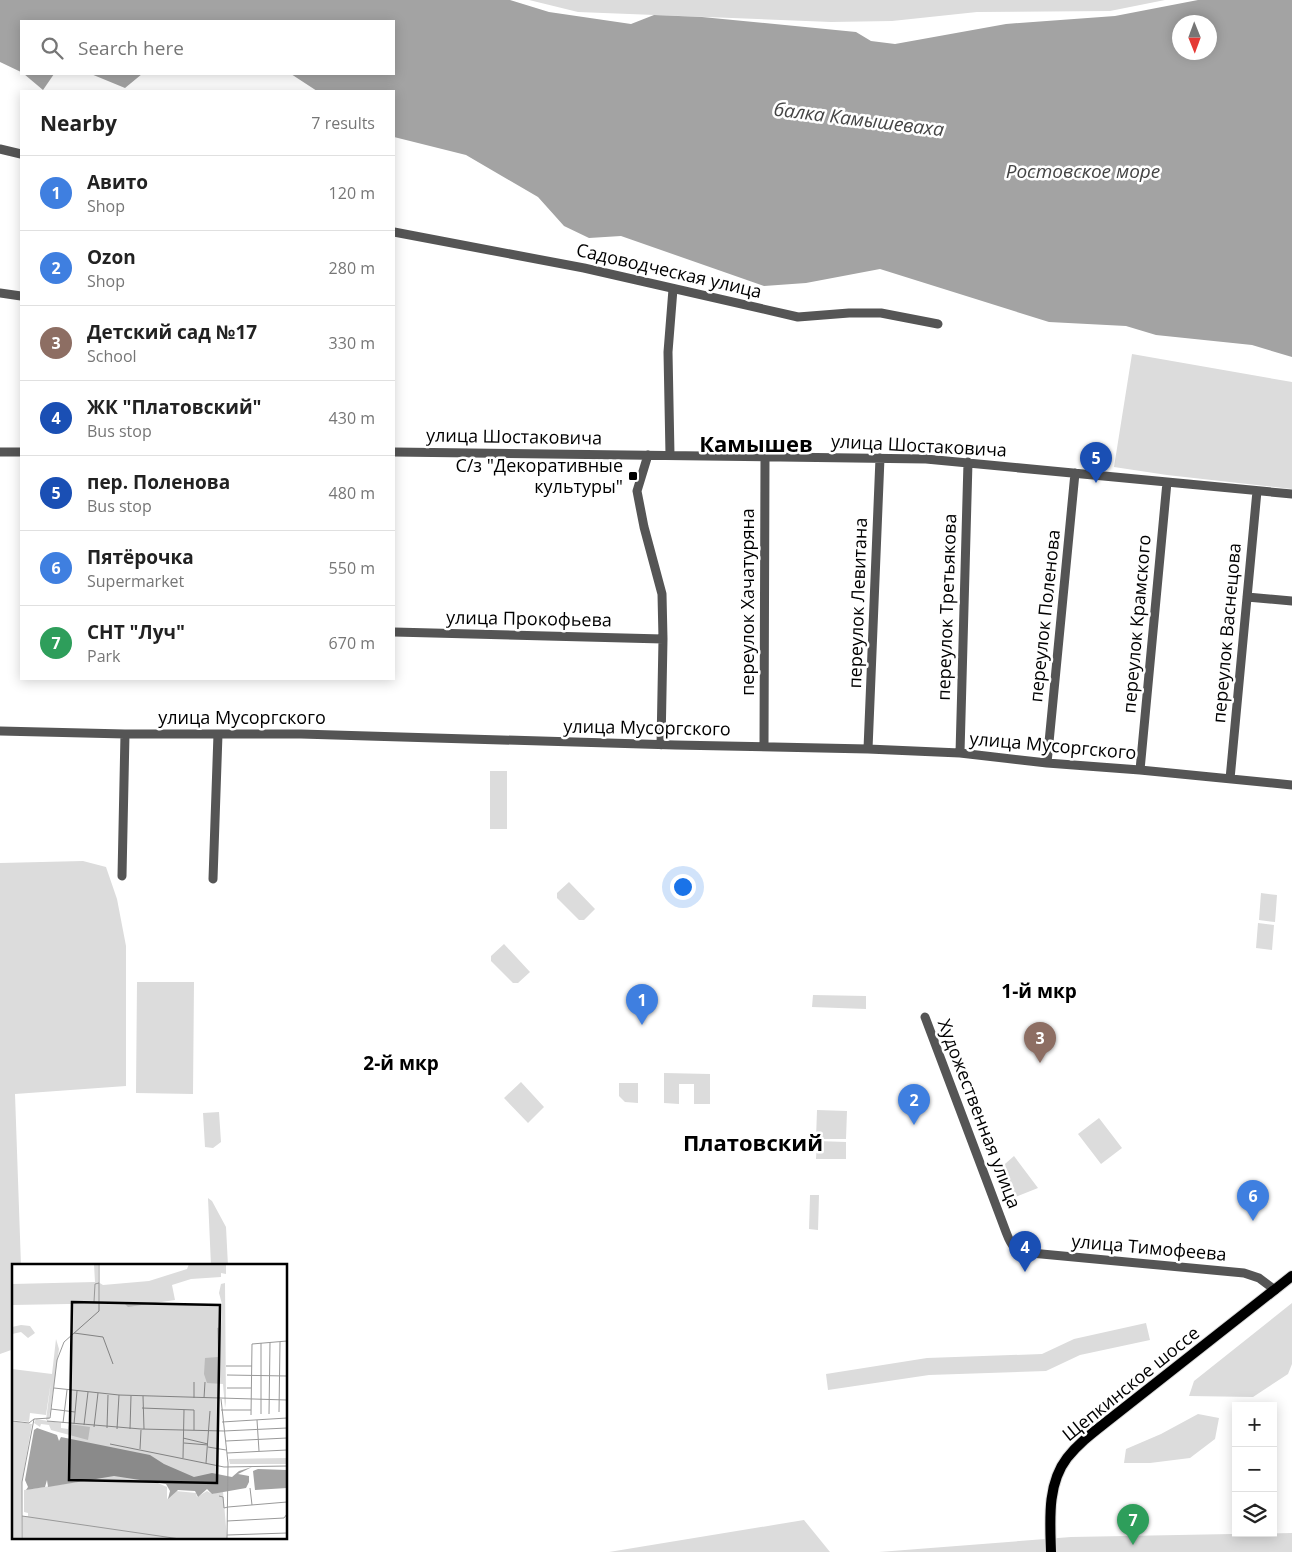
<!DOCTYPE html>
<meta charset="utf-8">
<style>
:root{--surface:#fff;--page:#f2f2f2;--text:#222;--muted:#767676;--line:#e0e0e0;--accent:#0b8043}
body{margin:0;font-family:"Open Sans",sans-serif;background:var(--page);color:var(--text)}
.controls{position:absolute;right:15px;bottom:15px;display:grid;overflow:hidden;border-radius:0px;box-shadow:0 2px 12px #0003}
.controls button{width:45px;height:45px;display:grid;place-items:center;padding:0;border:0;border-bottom:1px solid var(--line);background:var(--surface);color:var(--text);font:25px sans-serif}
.compass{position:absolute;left:1172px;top:15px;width:45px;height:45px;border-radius:50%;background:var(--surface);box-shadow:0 2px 12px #0003;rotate:179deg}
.you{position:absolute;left:682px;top:886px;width:18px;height:18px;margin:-12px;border:4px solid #fff;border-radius:50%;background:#1a73e8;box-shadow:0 0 0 8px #1a73e833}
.badge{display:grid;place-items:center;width:32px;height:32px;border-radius:50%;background:var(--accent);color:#fff;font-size:16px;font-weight:700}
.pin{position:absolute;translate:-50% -41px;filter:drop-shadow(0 1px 2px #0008)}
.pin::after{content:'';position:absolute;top:26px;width:18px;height:15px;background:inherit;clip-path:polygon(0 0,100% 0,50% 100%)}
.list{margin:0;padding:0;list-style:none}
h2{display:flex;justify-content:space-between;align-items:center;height:65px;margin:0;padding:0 20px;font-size:21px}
h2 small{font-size:16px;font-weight:400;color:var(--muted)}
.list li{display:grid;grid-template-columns:32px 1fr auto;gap:15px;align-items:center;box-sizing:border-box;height:75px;padding:0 20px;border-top:1px solid var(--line)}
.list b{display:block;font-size:19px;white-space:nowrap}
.list p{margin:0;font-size:16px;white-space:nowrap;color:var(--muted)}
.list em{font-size:16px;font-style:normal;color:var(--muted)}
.icon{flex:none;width:28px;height:28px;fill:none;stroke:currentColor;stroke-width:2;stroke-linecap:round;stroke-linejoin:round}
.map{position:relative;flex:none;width:1292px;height:1552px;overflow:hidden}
.search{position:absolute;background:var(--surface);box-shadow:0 2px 12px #0003;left:20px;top:20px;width:375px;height:55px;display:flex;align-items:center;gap:12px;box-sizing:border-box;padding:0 18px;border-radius:0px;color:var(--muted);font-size:19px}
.panel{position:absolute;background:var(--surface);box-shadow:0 2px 12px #0003;left:20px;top:90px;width:375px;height:590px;border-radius:0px}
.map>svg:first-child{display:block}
</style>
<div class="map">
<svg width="1292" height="1552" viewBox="0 0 1292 1552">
<rect width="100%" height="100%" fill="#fff"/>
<path fill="#dcdcdc" d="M529,0H1165L1110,11L977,12L892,21L831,22L578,12Z
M1132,354L1292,382V489L1167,475L1114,467Z
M490,771H507V829H490Z
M83,861L106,867L117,899L126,946V1086L15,1094L21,1266H14V1349L0,1354V863Z
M569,882L595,909L584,920H579L557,898V893Z
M1261,893L1277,895L1275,922L1259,920Z
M1258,923L1274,925L1272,950L1256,948Z
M504,944L530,972L518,983H513L491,961V956Z
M137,982H194L193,1094L136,1093Z
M813,995L866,996V1009L812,1007Z
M664,1073L710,1074V1104H694V1084H679V1104L664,1103Z
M521,1082L544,1107L528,1123L504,1098Z
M619,1083H638V1103L625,1102L619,1096Z
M817,1110L847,1111L846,1139H816Z
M219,1112L221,1142L213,1148L205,1147L203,1113Z
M1099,1118L1122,1148L1101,1164L1078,1134Z
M817,1141L846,1142V1159H816Z
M1014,1156L1038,1188L1008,1200L997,1171Z
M810,1195H819L818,1230L809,1229Z
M208,1198L212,1201L226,1227L228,1266H211Z
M1292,1303V1364L1288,1374L1253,1397L1189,1396L1194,1381Z
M1146,1323L1150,1340L1080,1355L1046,1371L929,1375L828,1390L826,1374L927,1358L1042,1354L1074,1339Z
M1198,1414L1219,1418L1215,1439L1190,1458L1150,1463H1124L1126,1449L1161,1434Z
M804,1520L830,1552H609Z
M1292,1533V1552H879L1071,1537Z"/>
<path fill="#a3a3a3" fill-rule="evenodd" d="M0,0H510L549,12L631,24L654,15L702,17L856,32L871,41L895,44L1006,24L1115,16L1198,0H1292V357L1252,345L1156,335L1126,326L1049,322L880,269L806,283L764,286L621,236L589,238L564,226L538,197L466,155L394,137V91H317L291,74H394V21H21V72L0,62ZM1180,22H1210V52H1180Z
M24,74H54L43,90Z
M91,74H142L125,88Z"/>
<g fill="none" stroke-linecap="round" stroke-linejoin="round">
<defs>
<path id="major" d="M1051,1552C1050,1520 1047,1484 1067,1458C1078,1444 1091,1434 1105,1423L1292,1276"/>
</defs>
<use href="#major" stroke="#dbdbdb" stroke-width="12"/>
<path stroke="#555" stroke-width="9" d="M0,149L21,154
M394,232L584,268L798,317L849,313H881L938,324
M0,293L21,296
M0,452H21
M394,452L926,459L1292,494
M648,455L637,491L644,527L662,594L663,639L661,745
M670,455L668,352L673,289
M1247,597L1292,601
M394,632L663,639
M0,731L125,734H301L675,745L868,749L960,753L1047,763L1140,770L1292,785
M764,747L765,456
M868,749L880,458
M960,753L968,462
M1047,763L1075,473
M1140,770L1167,482
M1230,779L1257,491
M122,876L125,734
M213,879L218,734
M925,1017L1006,1232C1012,1248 1014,1250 1031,1253L1244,1273L1259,1278L1275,1290"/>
<use href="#major" stroke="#000" stroke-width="10"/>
</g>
<rect fill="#000" stroke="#fff" stroke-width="2" x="628" y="471" width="10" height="10" rx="2.5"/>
<g text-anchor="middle" stroke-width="5" stroke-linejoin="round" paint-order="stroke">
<g font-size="18" fill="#000" stroke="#fff">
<text transform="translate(669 271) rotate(13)" y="6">Садоводческая улица</text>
<text transform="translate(514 437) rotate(1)" y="6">улица Шостаковича</text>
<text transform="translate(919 446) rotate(3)" y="6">улица Шостаковича</text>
<text transform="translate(748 602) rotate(-90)" y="6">переулок Хачатуряна</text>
<text transform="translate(858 603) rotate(-88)" y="6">переулок Левитана</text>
<text transform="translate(947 607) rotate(-88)" y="6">переулок Третьякова</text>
<text transform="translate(1045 616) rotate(-84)" y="6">переулок Поленова</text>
<text transform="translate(529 619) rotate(1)" y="6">улица Прокофьева</text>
<text transform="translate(1137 624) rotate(-85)" y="6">переулок Крамского</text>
<text transform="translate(1227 633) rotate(-85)" y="6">переулок Васнецова</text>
<text x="242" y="724">улица Мусоргского</text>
<text transform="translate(647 728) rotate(1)" y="6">улица Мусоргского</text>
<text transform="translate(1053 746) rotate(5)" y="6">улица Мусоргского</text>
<text transform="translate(979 1114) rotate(69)" y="6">Художественная улица</text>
<text transform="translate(1149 1248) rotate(5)" y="6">улица Тимофеева</text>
<text transform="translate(1131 1384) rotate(-39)" y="6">Щепкинское шоссе</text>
</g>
<g font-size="18" fill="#000" stroke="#fff" text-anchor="end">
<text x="623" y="472">С/з "Декоративные<tspan x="623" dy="21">культуры"</tspan></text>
</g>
<g font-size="19" font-style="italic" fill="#444" stroke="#fff">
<text transform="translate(859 119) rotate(7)" y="7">балка Камышеваха</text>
<text x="1083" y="178">Ростовское море</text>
</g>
<g font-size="19" font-weight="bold" fill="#000" stroke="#fff">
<text x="1039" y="998">1-й мкр</text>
<text x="401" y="1070">2-й мкр</text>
</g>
<g font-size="22" font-weight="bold" fill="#000" stroke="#fff">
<text x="756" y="452">Камышев</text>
<text x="753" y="1151">Платовский</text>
</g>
</g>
<g transform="translate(12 1264)">
<rect width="275" height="275" fill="#fff"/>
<path d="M82,0H86V18L91,21L137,17L175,5L177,0H214V10L209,9V13L179,15L160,21L163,36L116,43L112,39L0,41V20L83,18ZM213,19L214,138L213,144L211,120L195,119L192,110L193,94L206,93L205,64L209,63L210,40L207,29L209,20ZM9,61L18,62L23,69L16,74L9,68L0,70V63ZM44,75L47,85L37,155L34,156L39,117L34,151L18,149L17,158L0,156V105L40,110ZM24,155L49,159V164L56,165L57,160L78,163L76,176L39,166L37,161L29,160L28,163L22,159ZM0,157L20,160L10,217L9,275H0ZM275,194V200H218L217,195ZM78,216H139L155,223V235L164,227L184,229L185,233L195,227L200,230L211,227L215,275H10V252H16V249L12,248V226Z" fill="#dcdcdc"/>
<path d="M25,164L45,171L47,177L49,173L138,191L152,200L182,213L200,209L220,213L227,207L240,203L226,210L237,212V218L234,224L200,230L195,225L186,233L183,227L166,226L156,235L158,227L154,220L102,212L36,223L35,216L33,223L14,226L16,223L13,216L22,166ZM246,205L275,206V224L243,226L241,207Z" fill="#a3a3a3"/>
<path fill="none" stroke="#999" stroke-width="1" d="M82,38L83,20L87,19M62,69L91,73L101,100M214,102H240M215,111L275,112M42,124L107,131L275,136M215,124H239M131,132L132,165M182,134V118M192,134L193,118M209,135L216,199L215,275M130,144L182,146V166M39,145L63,148M209,146H239M267,148L268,78M249,150V79M257,150L258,78M239,151L240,80L275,77M245,156L247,187M0,157L17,159L22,155M35,157L129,165L212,167L275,164M210,158L275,154M51,159L55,126M62,160L65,127M72,161L76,128M82,163L86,129M95,164L96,131M105,165L107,131M118,165L119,132M171,174L196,180M214,177L275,174M172,179L196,181M98,180L212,203L275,202M196,183L214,186M128,185L129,166M215,189L275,186M171,194L172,146M194,199L198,147M238,224L240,241M207,232L211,233L212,244L216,243M216,243L275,238M10,252L168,275M215,257L272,254L275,250M215,271L275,269M10,275V218L22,155L38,154L45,96L52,78L87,47V0"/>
<path fill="#000" fill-opacity="0.15" stroke="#000" stroke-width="2.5" d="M60,38L208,41L205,219L57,216Z"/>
<rect width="275" height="275" fill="none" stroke="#000" stroke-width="2.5"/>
</g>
</svg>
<div class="controls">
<button>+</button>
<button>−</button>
<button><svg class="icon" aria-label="layers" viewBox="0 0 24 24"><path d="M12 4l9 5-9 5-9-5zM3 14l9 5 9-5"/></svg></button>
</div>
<svg class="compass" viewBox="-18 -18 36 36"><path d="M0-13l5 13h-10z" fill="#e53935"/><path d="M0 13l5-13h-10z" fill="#767676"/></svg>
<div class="you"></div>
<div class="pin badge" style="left:642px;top:1025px;background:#3f7fe0">1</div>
<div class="pin badge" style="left:914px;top:1125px;background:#3f7fe0">2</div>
<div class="pin badge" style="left:1040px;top:1063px;background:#8d6e63">3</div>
<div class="pin badge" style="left:1025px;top:1272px;background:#1a4fb4">4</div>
<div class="pin badge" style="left:1096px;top:483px;background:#1a4fb4">5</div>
<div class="pin badge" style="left:1253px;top:1221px;background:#3f7fe0">6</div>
<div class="pin badge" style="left:1133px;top:1545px;background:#2e9e5b">7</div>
<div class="search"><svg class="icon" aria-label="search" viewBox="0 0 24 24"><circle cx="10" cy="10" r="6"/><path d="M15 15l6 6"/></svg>Search here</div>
<section class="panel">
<h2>Nearby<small>7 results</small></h2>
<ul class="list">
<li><span class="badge" style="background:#3f7fe0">1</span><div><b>Авито</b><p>Shop</p></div><em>120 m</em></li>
<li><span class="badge" style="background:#3f7fe0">2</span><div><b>Ozon</b><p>Shop</p></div><em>280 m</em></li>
<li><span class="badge" style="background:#8d6e63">3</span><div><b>Детский сад №17</b><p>School</p></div><em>330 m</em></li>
<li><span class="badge" style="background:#1a4fb4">4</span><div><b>ЖК &quot;Платовский&quot;</b><p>Bus stop</p></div><em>430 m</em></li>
<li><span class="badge" style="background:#1a4fb4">5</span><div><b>пер. Поленова</b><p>Bus stop</p></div><em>480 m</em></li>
<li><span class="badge" style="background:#3f7fe0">6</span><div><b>Пятёрочка</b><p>Supermarket</p></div><em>550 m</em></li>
<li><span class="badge" style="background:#2e9e5b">7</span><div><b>СНТ &quot;Луч&quot;</b><p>Park</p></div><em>670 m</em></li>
</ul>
</section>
</div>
